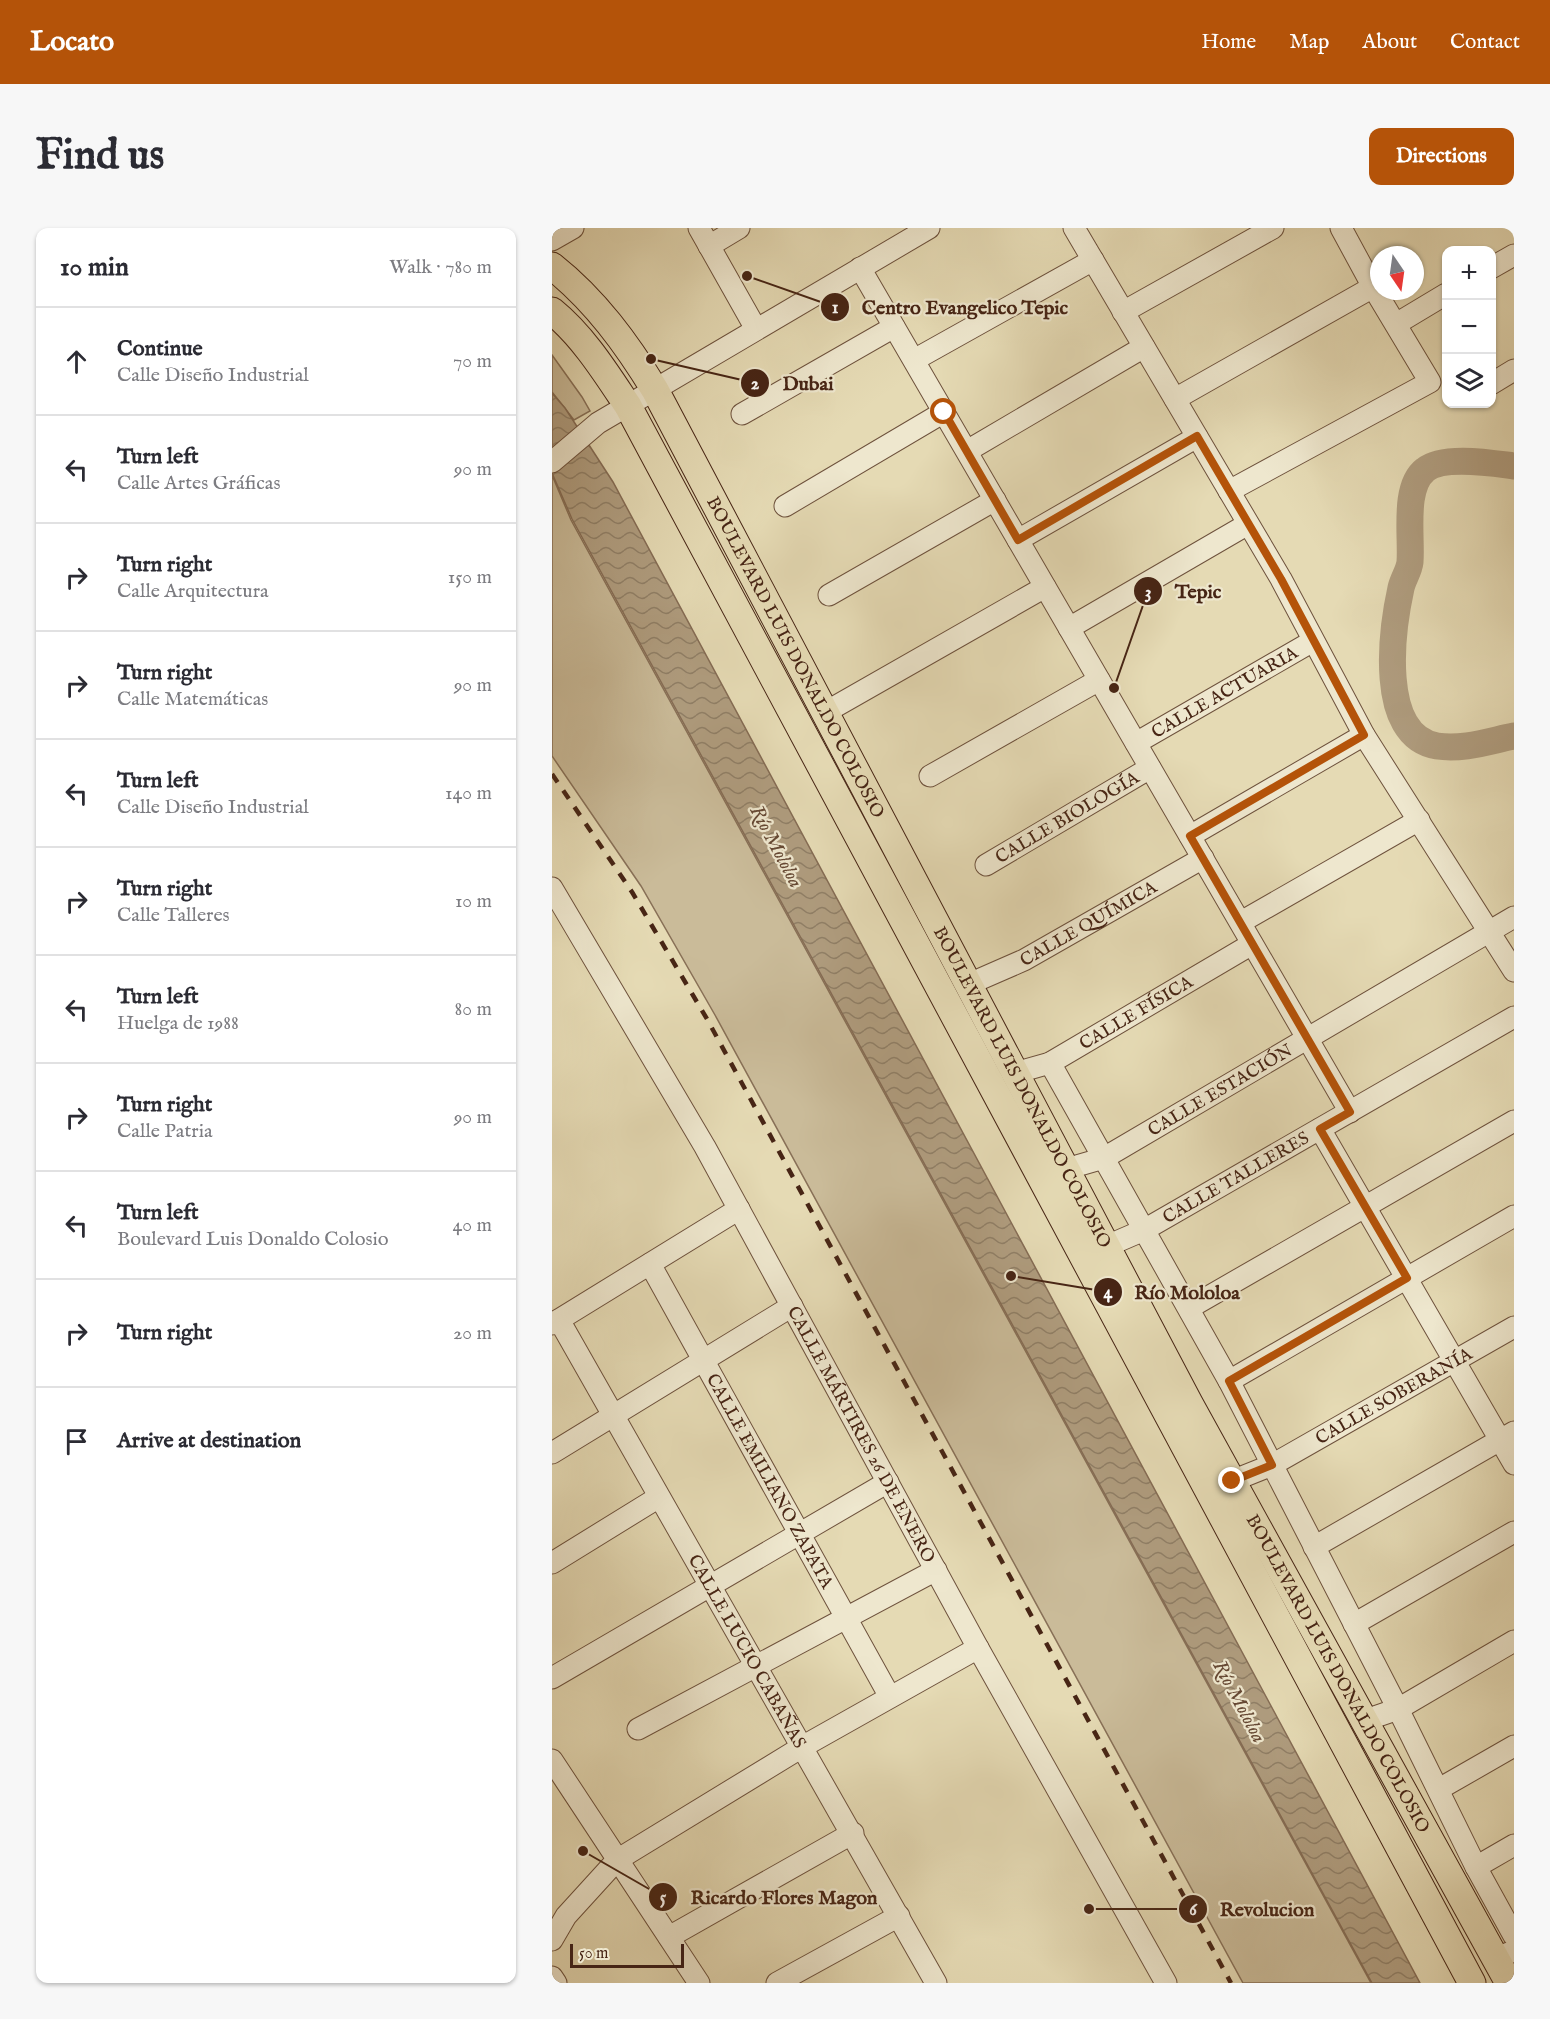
<!DOCTYPE html>
<meta charset="utf-8">
<style>
:root{--surface:#fff;--page:#f7f7f7;--text:#2b2b33;--muted:#7c7c81;--line:#e1e1e2;--accent:#b45309}
body{margin:0;font-family:"IM FELL English",serif;background:var(--page);color:var(--text)}
.controls{position:absolute;right:18px;top:18px;display:grid;overflow:hidden;border-radius:12px;box-shadow:0 2px 4px #0004}
.controls button{width:54px;height:54px;display:grid;place-items:center;padding:0;border:0;border-bottom:2px solid var(--line);background:var(--surface);color:var(--text);font:30px sans-serif}
.compass{position:absolute;left:818px;top:18px;width:54px;height:54px;border-radius:50%;background:var(--surface);box-shadow:0 2px 4px #0004;rotate:167deg}
.scale{position:absolute;left:18px;bottom:15px;width:114px;box-sizing:border-box;padding-left:6px;border:3px solid #472515;border-top:0;font-size:16px;line-height:21px;white-space:nowrap;color:#472515;-webkit-text-stroke:4px #eee7ce;paint-order:stroke}
.stop{position:absolute;width:18px;height:18px;margin:-14px;border:4px solid #b45309;border-radius:50%;background:#fff}
.stop.end{background:#b45309;border-color:#fff;box-shadow:0 2px 6px #0008}
.list{margin:0;padding:0;list-style:none}
h2{display:flex;justify-content:space-between;align-items:center;height:78px;margin:0;padding:0 24px;font-size:26px}
h2 small{font-size:20px;font-weight:400;color:var(--muted)}
.list li{display:grid;grid-template-columns:39px 1fr auto;gap:18px;align-items:center;box-sizing:border-box;height:108px;padding:0 24px;border-top:2px solid var(--line)}
.list b{display:block;font-size:22px;white-space:nowrap}
.list p{margin:0;font-size:20px;white-space:nowrap;color:var(--muted)}
.list em{font-size:20px;font-style:normal;color:var(--muted)}
.icon{flex:none;width:33px;height:33px;fill:none;stroke:currentColor;stroke-width:2;stroke-linecap:round;stroke-linejoin:round}
.map{position:relative;flex:none;width:962px;height:1755px;overflow:hidden;border-radius:12px}
header{display:flex;align-items:center;gap:36px;box-sizing:border-box;height:84px;padding:0 30px;background:var(--accent);color:#fff}
header strong{font-size:28px}
nav{display:flex;gap:33px;margin-inline-start:auto;font-size:21px}
.intro{display:flex;align-items:center;justify-content:space-between;box-sizing:border-box;height:144px;padding:0 36px}
h1{margin:0;font-size:42px}
.button{padding:15px 27px;border-radius:12px;background:var(--accent);color:#fff;font-size:21px;font-weight:700}
main{display:flex;gap:36px;padding:0 36px}
aside{flex:1;background:var(--surface);border-radius:12px;box-shadow:0 2px 4px #0004}
.map>svg:first-child{display:block}
</style>
<header>
<strong>Locato</strong>
<nav><a>Home</a><a>Map</a><a>About</a><a>Contact</a></nav>
</header>
<div class="intro"><h1>Find us</h1><a class="button">Directions</a></div>
<main>
<aside>
<h2>10 min<small>Walk · 780 m</small></h2>
<ul class="list">
<li><svg class="icon" aria-label="ahead" viewBox="0 0 24 24"><path d="M12 20V5M6 11l6-6 6 6"/></svg><div><b>Continue</b><p>Calle Diseño Industrial</p></div><em>70 m</em></li>
<li><svg class="icon" aria-label="left" viewBox="0 0 24 24"><path d="M17 20v-9H6M10 6l-5 5 5 5"/></svg><div><b>Turn left</b><p>Calle Artes Gráficas</p></div><em>90 m</em></li>
<li><svg class="icon" aria-label="right" viewBox="0 0 24 24"><path d="M7 20v-9h11M14 6l5 5-5 5"/></svg><div><b>Turn right</b><p>Calle Arquitectura</p></div><em>150 m</em></li>
<li><svg class="icon" aria-label="right" viewBox="0 0 24 24"><path d="M7 20v-9h11M14 6l5 5-5 5"/></svg><div><b>Turn right</b><p>Calle Matemáticas</p></div><em>90 m</em></li>
<li><svg class="icon" aria-label="left" viewBox="0 0 24 24"><path d="M17 20v-9H6M10 6l-5 5 5 5"/></svg><div><b>Turn left</b><p>Calle Diseño Industrial</p></div><em>140 m</em></li>
<li><svg class="icon" aria-label="right" viewBox="0 0 24 24"><path d="M7 20v-9h11M14 6l5 5-5 5"/></svg><div><b>Turn right</b><p>Calle Talleres</p></div><em>10 m</em></li>
<li><svg class="icon" aria-label="left" viewBox="0 0 24 24"><path d="M17 20v-9H6M10 6l-5 5 5 5"/></svg><div><b>Turn left</b><p>Huelga de 1988</p></div><em>80 m</em></li>
<li><svg class="icon" aria-label="right" viewBox="0 0 24 24"><path d="M7 20v-9h11M14 6l5 5-5 5"/></svg><div><b>Turn right</b><p>Calle Patria</p></div><em>90 m</em></li>
<li><svg class="icon" aria-label="left" viewBox="0 0 24 24"><path d="M17 20v-9H6M10 6l-5 5 5 5"/></svg><div><b>Turn left</b><p>Boulevard Luis Donaldo Colosio</p></div><em>40 m</em></li>
<li><svg class="icon" aria-label="right" viewBox="0 0 24 24"><path d="M7 20v-9h11M14 6l5 5-5 5"/></svg><div><b>Turn right</b></div><em>20 m</em></li>
<li><svg class="icon" aria-label="arrive" viewBox="0 0 24 24"><path d="M6 21V4h12l-3 4 3 4H6"/></svg><div><b>Arrive at destination</b></div></li>
</ul>
</aside>
<div class="map">
<svg width="962" height="1755" viewBox="0 0 962 1755">
<defs>
<pattern id="water-waves" width="16" height="10" patternUnits="userSpaceOnUse" patternTransform="scale(1.5)"><rect width="16" height="10" fill="#af9c7e"/><path d="M0 5q4-4 8 0t8 0" fill="none" stroke="#907f66"/></pattern>
</defs>
<rect width="100%" height="100%" fill="#e5dab4"/>
<filter id="stains"><feTurbulence type="fractalNoise" baseFrequency=".00333" numOctaves="4"/><feColorMatrix values="0 0 0 0 .2 0 0 0 0 .09 0 0 0 0 .02 0 0 0 .5 -.17"/></filter>
<radialGradient id="worn" r=".72"><stop offset=".6" stop-color="#630" stop-opacity="0"/><stop offset="1" stop-color="#630" stop-opacity=".3"/></radialGradient>
<path fill="#cabb99" stroke="#887057" stroke-width="1.5" d="M0,127L30,169L38,183L22,192L0,164Z
M0,247L19,292L819,1755H691L163,787L89,658L0,528Z"/>
<path fill="url(#water-waves)" stroke="#856c54" stroke-width="1.5" d="M0,165L13,180L61,254L868,1755H820L20,291L0,245Z"/>
<g fill="none" stroke-linecap="round" stroke-linejoin="round">
<path stroke="#af9c7e" stroke-width="27" d="M962,238C939,235 891,227 873,242C851,259 860,309 858,334C857,343 851,351 849,360C840,401 825,508 885,518C911,522 937,513 962,508"/>
<defs>
<g id="minor">
<path d="M147,0L204,101"/>
<path d="M522,0L729,351L812,507L962,743"/>
<path d="M0,12L21,0"/>
<path d="M157,18L187,0"/>
<path d="M308,40L798,884"/>
<path d="M939,40L962,27"/>
<path d="M571,84L721,0"/>
<path d="M844,96L894,66"/>
<path d="M362,132L541,32"/>
<path d="M939,156L962,142"/>
<path d="M623,171L821,59"/>
<path d="M190,186L342,99"/>
<path d="M415,223L592,119"/>
<path d="M0,234L46,195L377,0"/>
<path d="M677,263L878,154L821,59L789,0"/>
<path d="M233,278L392,184"/>
<path d="M466,312L645,209"/>
<path d="M277,367L443,272"/>
<path d="M517,400L696,296"/>
<path d="M272,485L493,359"/>
<path id="s1" d="M584,515L761,413"/>
<path d="M378,548L547,452"/>
<path d="M638,608L812,507"/>
<path id="s2" d="M434,637L598,540"/>
<path id="s3" d="M0,660L153,919L426,1420L614,1755"/>
<path d="M689,694L867,592"/>
<path id="s4" d="M417,756L472,732L651,630"/>
<path d="M498,835L677,1153L846,1481L924,1639L962,1708"/>
<path id="s5" d="M463,845L498,835L700,716"/>
<path d="M768,901L962,1236"/>
<path id="s6" d="M514,941L552,930L962,689"/>
<path id="s7" d="M555,1018L592,1002L962,789"/>
<path id="s8" d="M98,1036L338,1469"/>
<path d="M637,1080L962,893"/>
<path id="s9" d="M7,1092L384,1755"/>
<path d="M0,1096L187,981"/>
<path d="M677,1153L962,988"/>
<path d="M0,1225L240,1078"/>
<path id="s10" d="M680,1253L720,1237L962,1099"/>
<path d="M762,1319L962,1204"/>
<path d="M0,1335L107,1269"/>
<path d="M802,1396L962,1304"/>
<path d="M0,1450L336,1254"/>
<path d="M811,1493L846,1481L962,1413"/>
<path d="M86,1501L384,1342"/>
<path d="M0,1532L147,1755"/>
<path d="M887,1561L962,1518"/>
<path d="M924,1639L962,1617"/>
<path d="M117,1709L301,1605"/>
<path d="M0,1712L14,1688L65,1632L250,1519L426,1420"/>
<path d="M943,1730L962,1723"/>
<path d="M0,1749L4,1755"/>
<path d="M225,1755L347,1688"/>
</g>
<g id="major">
<path id="s11" d="M0,38C43,72 75,116 103,162L637,1175L957,1755"/>
<path d="M0,83C31,108 54,145 76,178L920,1755"/>
</g>
</defs>
<use href="#minor" stroke="#6e523d" stroke-width="23"/>
<use href="#major" stroke="#472515" stroke-width="29"/>
<use href="#minor" stroke="#eee7ce" stroke-width="21"/>
<use href="#major" stroke="#e5dab4" stroke-width="27"/>
<path stroke="#472515" stroke-width="4.5" stroke-dasharray="10 10" stroke-linecap="butt" d="M0,546L80,664L155,791L679,1755"/>
</g>
<g fill="none" stroke-linecap="round" stroke-linejoin="round">
<path stroke="#b45309" stroke-width="8" d="M392,184L466,312L645,208L729,351L812,507L638,608L798,884L768,901L855,1050L677,1153L720,1237L680,1253"/>
</g>
<g text-anchor="middle" stroke-width="4.5" stroke-linejoin="round" paint-order="stroke">
<g font-size="18" fill="#472515" stroke="#eee7ce">
<text dy="6" stroke="none"><textPath href="#s11" startOffset="464">BOULEVARD LUIS DONALDO COLOSIO</textPath></text>
<text dy="6" stroke="none"><textPath href="#s1" startOffset="102">CALLE ACTUARIA</textPath></text>
<text dy="6" stroke="none"><textPath href="#s2" startOffset="94">CALLE BIOLOGÍA</textPath></text>
<text dy="6" stroke="none"><textPath href="#s4" startOffset="134">CALLE QUÍMICA</textPath></text>
<text dy="6" stroke="none"><textPath href="#s5" startOffset="136">CALLE FÍSICA</textPath></text>
<text dy="6" stroke="none"><textPath href="#s11" startOffset="950">BOULEVARD LUIS DONALDO COLOSIO</textPath></text>
<text dy="6" stroke="none"><textPath href="#s6" startOffset="174">CALLE ESTACIÓN</textPath></text>
<text dy="6" stroke="none"><textPath href="#s7" startOffset="146">CALLE TALLERES</textPath></text>
<text dy="6" stroke="none"><textPath href="#s10" startOffset="183">CALLE SOBERANÍA</textPath></text>
<text dy="6" stroke="none"><textPath href="#s3" startOffset="628">CALLE MÁRTIRES 26 DE ENERO</textPath></text>
<text dy="6" stroke="none"><textPath href="#s8" startOffset="248">CALLE EMILIANO ZAPATA</textPath></text>
<text dy="6" stroke="none"><textPath href="#s9" startOffset="381">CALLE LUCIO CABAÑAS</textPath></text>
<text dy="6" stroke="none"><textPath href="#s11" startOffset="1616">BOULEVARD LUIS DONALDO COLOSIO</textPath></text>
</g>
<g font-size="20" font-style="italic" fill="#664934" stroke="#eee7ce">
<text transform="translate(225 618) rotate(62)" y="7">Río Mololoa</text>
<text transform="translate(688 1473) rotate(62)" y="7">Río Mololoa</text>
</g>
</g>
<path fill="none" stroke="#472515" stroke-width="2" d="M195 48L283 79M99 131L203 155M562 460L596 363M459 1048L556 1064M31 1623L111 1669M537 1681L641 1681"/>
<g fill="#472515" stroke="#eee7ce" stroke-width="2">
<circle cx="195" cy="48" r="6"/>
<circle cx="99" cy="131" r="6"/>
<circle cx="562" cy="460" r="6"/>
<circle cx="459" cy="1048" r="6"/>
<circle cx="31" cy="1623" r="6"/>
<circle cx="537" cy="1681" r="6"/>
<circle cx="283" cy="79" r="15"/>
<circle cx="203" cy="155" r="15"/>
<circle cx="596" cy="363" r="15"/>
<circle cx="556" cy="1064" r="15"/>
<circle cx="111" cy="1669" r="15"/>
<circle cx="641" cy="1681" r="15"/>
</g>
<g font-size="18" text-anchor="middle" font-weight="bold" fill="#fff">
<text x="283" y="85">1</text>
<text x="203" y="161">2</text>
<text x="596" y="370">3</text>
<text x="556" y="1070">4</text>
<text x="111" y="1675">5</text>
<text x="641" y="1687">6</text>
</g>
<g font-size="20" text-anchor="middle" font-weight="bold" fill="#472515" stroke="#eee7ce" stroke-width="4.5" stroke-linejoin="round" paint-order="stroke">
<text x="413" y="86">Centro Evangelico Tepic</text>
<text x="256" y="162">Dubai</text>
<text x="646" y="370">Tepic</text>
<text x="635" y="1071">Río Mololoa</text>
<text x="232" y="1676">Ricardo Flores Magon</text>
<text x="715" y="1688">Revolucion</text>
</g>
<rect width="100%" height="100%" filter="url(#stains)"/>
<rect width="100%" height="100%" fill="url(#worn)"/>
</svg>
<div class="controls">
<button>+</button>
<button>−</button>
<button><svg class="icon" aria-label="layers" viewBox="0 0 24 24"><path d="M12 4l9 5-9 5-9-5zM3 14l9 5 9-5"/></svg></button>
</div>
<svg class="compass" viewBox="-18 -18 36 36"><path d="M0-13l5 13h-10z" fill="#e53935"/><path d="M0 13l5-13h-10z" fill="#7c7c81"/></svg>
<div class="scale">50 m</div>
<div class="stop" style="left:392px;top:184px"></div>
<div class="stop end" style="left:680px;top:1253px"></div>
</div>
</main>
